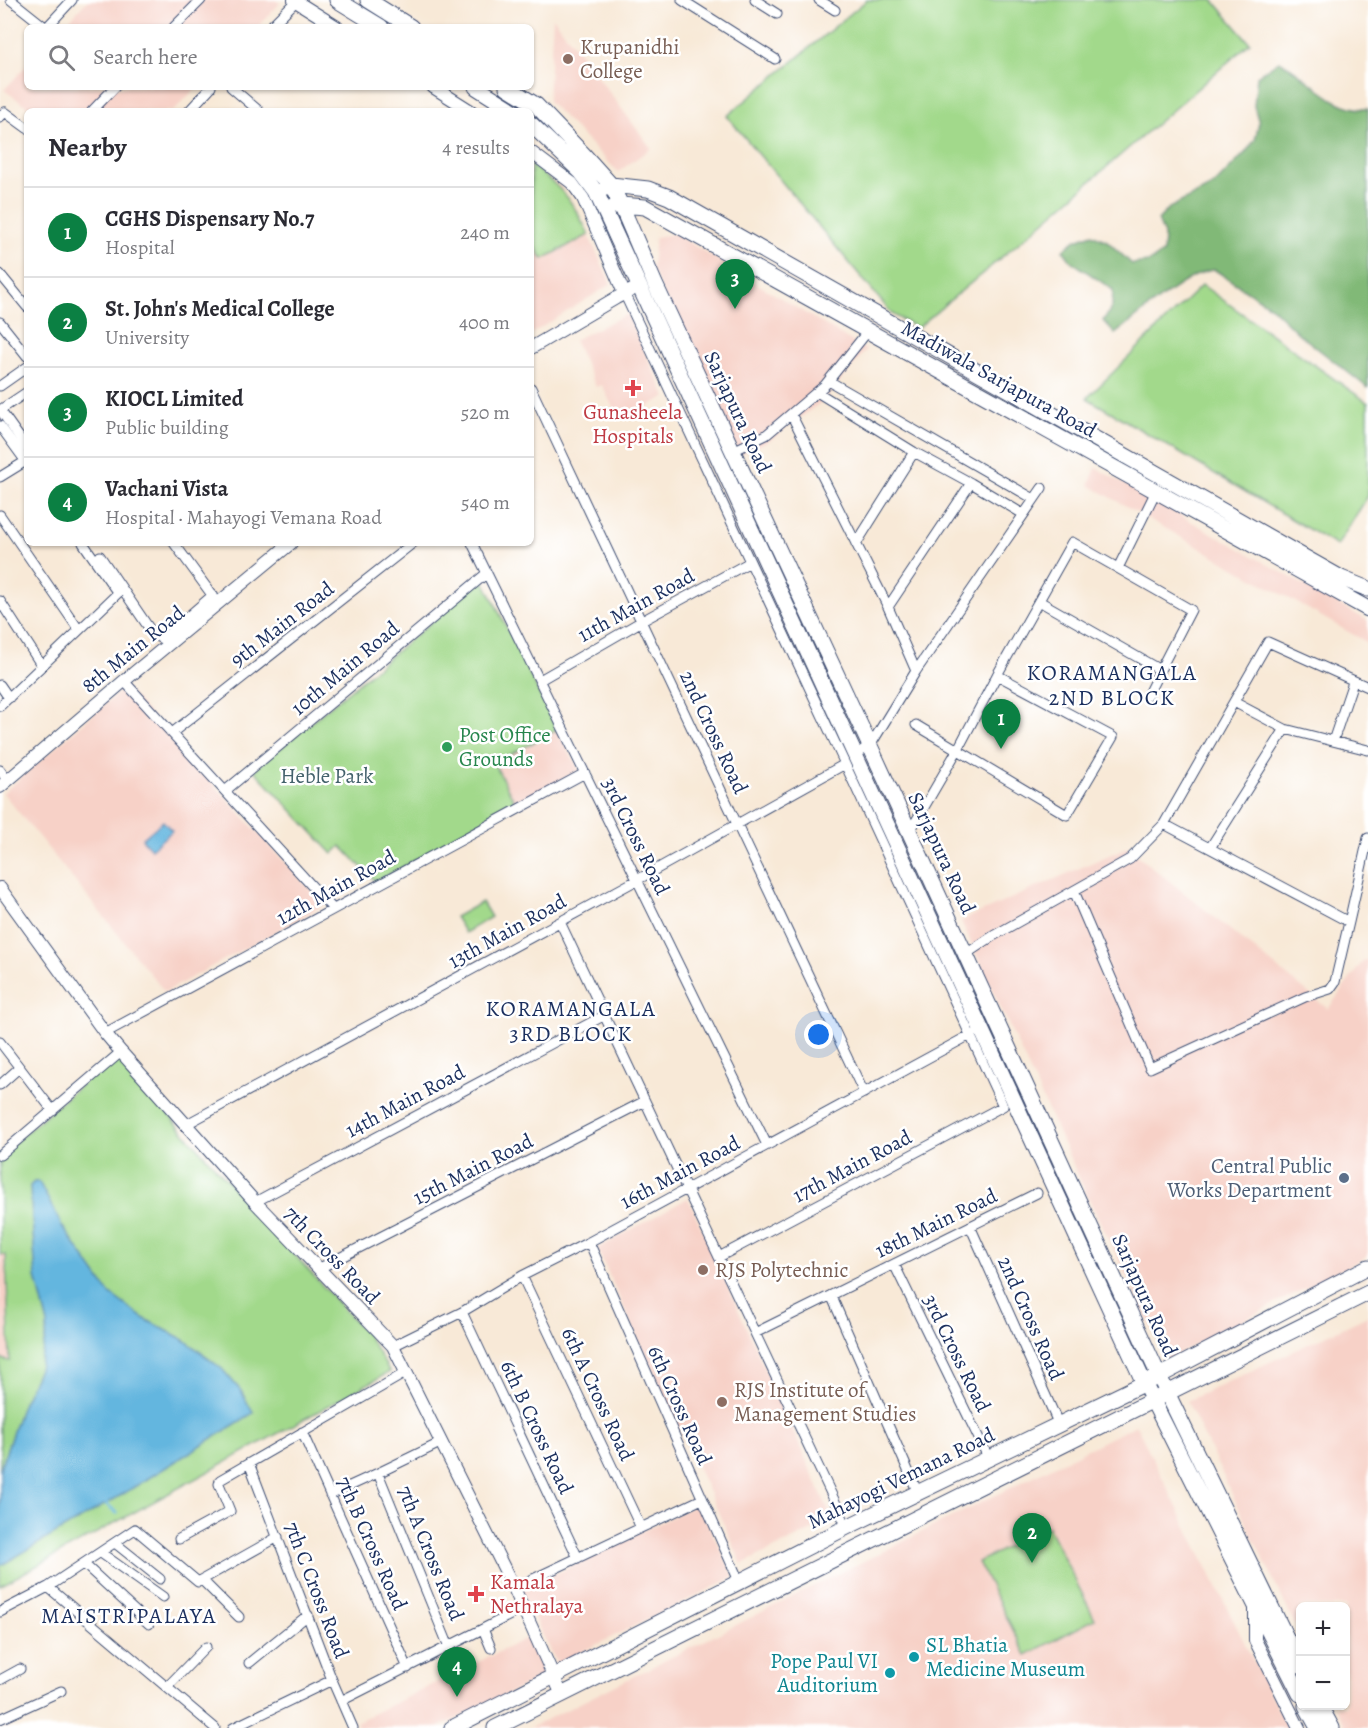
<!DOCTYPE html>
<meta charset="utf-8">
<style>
:root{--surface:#fff;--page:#f7f7f7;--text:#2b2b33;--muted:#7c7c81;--line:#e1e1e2;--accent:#0b8043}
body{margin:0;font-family:Alegreya,serif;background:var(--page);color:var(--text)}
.controls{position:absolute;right:18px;bottom:18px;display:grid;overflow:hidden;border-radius:9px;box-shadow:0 2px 4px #0004}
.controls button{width:54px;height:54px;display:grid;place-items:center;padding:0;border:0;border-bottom:2px solid var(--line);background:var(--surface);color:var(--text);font:30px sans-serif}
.you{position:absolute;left:819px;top:1035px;width:21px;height:21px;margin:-15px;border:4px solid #fff;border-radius:50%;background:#1a73e8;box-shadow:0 0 0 9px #1a73e833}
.badge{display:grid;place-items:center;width:39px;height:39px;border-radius:50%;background:var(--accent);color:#fff;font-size:20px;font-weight:700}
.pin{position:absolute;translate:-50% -50px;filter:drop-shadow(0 2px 3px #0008)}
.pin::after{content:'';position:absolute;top:32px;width:21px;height:18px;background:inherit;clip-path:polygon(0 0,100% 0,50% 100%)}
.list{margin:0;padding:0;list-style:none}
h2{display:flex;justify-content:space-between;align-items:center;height:78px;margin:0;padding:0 24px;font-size:26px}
h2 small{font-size:20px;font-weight:400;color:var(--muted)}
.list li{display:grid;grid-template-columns:39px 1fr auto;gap:18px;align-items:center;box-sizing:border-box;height:90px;padding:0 24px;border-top:2px solid var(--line)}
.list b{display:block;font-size:22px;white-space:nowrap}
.list p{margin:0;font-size:20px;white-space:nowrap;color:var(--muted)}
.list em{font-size:20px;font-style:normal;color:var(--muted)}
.icon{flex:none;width:33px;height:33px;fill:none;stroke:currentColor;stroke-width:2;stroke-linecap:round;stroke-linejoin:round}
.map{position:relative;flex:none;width:1368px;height:1728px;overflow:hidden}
.search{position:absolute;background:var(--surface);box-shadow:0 2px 4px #0004;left:24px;top:24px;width:510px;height:66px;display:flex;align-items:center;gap:15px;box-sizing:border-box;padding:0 21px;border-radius:9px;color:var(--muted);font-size:22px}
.panel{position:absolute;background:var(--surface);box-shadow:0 2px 4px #0004;left:24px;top:108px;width:510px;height:438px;border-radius:9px}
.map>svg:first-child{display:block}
</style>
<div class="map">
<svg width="1368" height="1728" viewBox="0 0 1368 1728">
<rect width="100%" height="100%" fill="#fff"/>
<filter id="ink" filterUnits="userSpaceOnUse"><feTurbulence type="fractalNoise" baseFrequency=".0167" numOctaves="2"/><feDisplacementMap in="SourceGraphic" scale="12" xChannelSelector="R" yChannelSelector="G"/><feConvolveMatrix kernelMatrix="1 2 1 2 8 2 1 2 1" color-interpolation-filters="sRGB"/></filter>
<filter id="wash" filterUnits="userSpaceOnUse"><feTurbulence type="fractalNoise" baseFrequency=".008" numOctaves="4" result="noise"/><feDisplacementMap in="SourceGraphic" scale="24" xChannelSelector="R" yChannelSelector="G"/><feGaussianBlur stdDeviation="1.35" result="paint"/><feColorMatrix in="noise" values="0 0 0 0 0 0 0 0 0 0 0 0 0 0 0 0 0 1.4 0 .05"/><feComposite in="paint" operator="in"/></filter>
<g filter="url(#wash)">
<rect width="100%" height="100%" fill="#f8e9d7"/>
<path fill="#f7d1c7" d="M88,0H275L280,3L257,27H63Z
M553,17L651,148L618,172L548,101Z
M27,65V87H197L173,111H34L4,90Z
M531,165L560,186L575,206L611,284L531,334Z
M675,234L866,350L824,400L770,440L739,455L652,269L655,237Z
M627,314L666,397L619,420L602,385L596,387L574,340Z
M1096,468L1368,621V643L1089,485Z
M125,687L324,905L165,992L3,793Z
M557,730L579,770L516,804L494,763Z
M1127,847L1328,1009L1364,960L1368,961V1256L1167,1359L1086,1193L961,921Z
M688,1198L833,1520L742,1564L597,1249Z
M0,1255H6L10,1362L0,1359Z
M1368,1316V1728H1346L1335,1706H1346V1606H1300V1635L1187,1401Z
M1136,1425L1287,1728H530Z
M698,1504L734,1577L557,1664L521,1591Z
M527,1638L546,1675L438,1728H359L356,1722Z"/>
<path fill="#a2d98b" stroke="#5e8474" stroke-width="1.5" d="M867,0H1213L1250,43L1027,236L917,328L892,314L727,116Z
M531,165C563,189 571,198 589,235L543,259L531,242Z
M1202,285L1368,403V496L1337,546L1087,398Z
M483,579L557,730L494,763L516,804L376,882L341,846L333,854L254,770Z
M482,902L491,917L465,933L455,917Z
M116,1054L190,1139L368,1336L390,1372L0,1586V1566L123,1494L253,1413L241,1391L222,1369L186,1341L143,1318L109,1293L62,1226L39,1182H34L30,1186L36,1277L48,1324L39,1369L22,1405L0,1470V1359L10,1361L6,1255H0V1155Z
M1048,1527L1095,1619L1026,1655L978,1562Z"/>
<path fill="#81b977" stroke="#4e746a" stroke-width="1.5" d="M1279,61C1309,75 1331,111 1368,109V388L1299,334L1270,306L1215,270C1192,269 1135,319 1115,334L1103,321L1112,307L1113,290L1071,261L1063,250L1076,240L1092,234L1107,241L1132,264L1149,262L1163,253L1164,235L1158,220L1169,208L1214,185L1245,153L1255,140L1259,123L1254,106L1257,76Z"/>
<path fill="#63b6df" stroke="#3f729e" stroke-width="1.5" d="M163,821L172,831L151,849L142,839Z
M34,1182H39L62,1226L109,1293L143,1318L186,1341L222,1369L241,1391L253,1413L123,1494L0,1566V1470L22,1405L39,1369L48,1324L36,1277L30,1186Z"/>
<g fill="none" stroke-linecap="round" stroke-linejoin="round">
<path stroke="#63b6df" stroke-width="3" d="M104,1502L117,1513"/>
</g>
</g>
<g filter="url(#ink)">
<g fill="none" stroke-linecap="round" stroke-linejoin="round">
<defs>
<path id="minor" d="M11,0L45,27
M682,0L775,59
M755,0L777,14
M819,0L835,10
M47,27L72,0
M174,27L201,0
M270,27L296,1
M231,87L259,111
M92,111L115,87
M189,111L211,87
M0,117L5,112L27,128
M0,274L27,307
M624,293L845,764L1003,1106L719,1257
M0,322L27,356
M829,381L1034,499
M0,386L27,367
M531,388L864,1093
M817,392L914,452L971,483L1023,514
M0,410L27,448
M0,410L27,392
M791,414L888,607L916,671
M0,426L27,463
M733,451L766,435L825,385L868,331
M0,477L26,461
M0,515L79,630
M83,543L115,589
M174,543L215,599
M472,543L767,1145
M856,544L914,452
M100,556L149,628L156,636L162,639L213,595
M1118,568L1156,491
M0,601L42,666
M888,607L971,483
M997,675L1072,542L1191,610L1160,670L1039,601
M540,680L642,621L750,562
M124,681L333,909
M0,685L9,698
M1147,696L1160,670
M1234,702L1285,729L1368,750
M0,706L118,593
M172,733L413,543
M1333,741L1353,682
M856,754L870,746L916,671L1042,488
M0,770L7,780
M225,791L487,573
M1164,824L1349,922L1368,838
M909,833L958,749L997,675L1113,737L1067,815L916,725
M1210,848L1285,729
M1074,891L1150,1068L1305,997L1330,989L1335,982L1349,922
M560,922L847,1527
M966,954L993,936L1130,859L1164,824L1268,642L1368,687
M105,1033L585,773
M0,1042L53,1111
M0,1085L19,1068
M185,1125L637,880L845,764
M0,1155L121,1052
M255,1202L605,1015
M970,1226L1059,1425
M589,1242L739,1581
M894,1264L989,1459
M318,1269L645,1101
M522,1276L641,1528
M831,1295L918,1493
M462,1312L578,1558
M755,1333L1037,1193
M393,1346L462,1312L522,1276L589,1242L972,1034
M302,1432L408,1668
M442,1442L378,1473L449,1647
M249,1463L332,1680L353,1728
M330,1495L378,1473
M179,1539L230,1511L219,1484L220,1480L407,1372
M115,1543L160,1579
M101,1553L163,1597
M84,1564L149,1624
M202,1580L239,1617
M48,1587L215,1728
M514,1588L702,1499
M0,1612L48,1587L135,1529L198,1582L278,1537
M483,1629L491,1648
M249,1663L308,1615
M0,1680L20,1669
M168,1686L206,1647
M341,1701L522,1609
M0,1719L61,1691
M233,1728L332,1680"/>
<path id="tertiary" d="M294,0L337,27
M433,87L471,111
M531,152L572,183L583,198L624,293
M531,348L616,298L640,286
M0,787L124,681L291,543
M0,888L105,1033L121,1052L255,1202L393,1346L514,1588L562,1695
M1255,1605V1640L1299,1728"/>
<path id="primary" d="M337,0L381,27
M368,0L411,27
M476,87L514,111
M507,87L536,105L584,155L611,185L621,205L655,284L870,746L1159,1376L1300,1666
M531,124L581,172L596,192L1144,1383L1300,1694
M606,188L611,185L648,189L669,197L1341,578L1368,589
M615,206L621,205L645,207L1368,609
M1306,1706L1318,1728
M1320,1706L1332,1728
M452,1728L847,1527L1159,1376L1368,1267
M495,1728L1368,1293"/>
</defs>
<use href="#minor" stroke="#3c4b70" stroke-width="11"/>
<use href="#tertiary" stroke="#3c4b70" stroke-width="14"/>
<use href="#primary" stroke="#3c4b70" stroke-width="17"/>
<use href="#minor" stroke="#fff" stroke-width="9"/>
<use href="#tertiary" stroke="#fff" stroke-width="12"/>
<use href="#primary" stroke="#fff" stroke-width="15"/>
</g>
</g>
<g fill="#8d6e63" stroke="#fff" stroke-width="2">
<circle cx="568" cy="59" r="6"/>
<circle cx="703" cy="1270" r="6"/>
<circle cx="722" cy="1402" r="6"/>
</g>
<g fill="#e0444e" stroke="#fff" stroke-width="2">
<path d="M630 379h6v6h6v6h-6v6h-6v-6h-6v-6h6z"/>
<path d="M473 1585h6v6h6v6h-6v6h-6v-6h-6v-6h6z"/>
</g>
<circle fill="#2e9e5b" stroke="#fff" stroke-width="2" cx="447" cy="747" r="6"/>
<circle fill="#5c6f8a" stroke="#fff" stroke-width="2" cx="1344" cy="1178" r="6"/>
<g fill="#0f9aa8" stroke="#fff" stroke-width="2">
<circle cx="914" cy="1657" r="6"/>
<circle cx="890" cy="1673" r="6"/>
</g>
<g text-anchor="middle" stroke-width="5" stroke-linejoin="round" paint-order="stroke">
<g font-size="21" fill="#785e54" stroke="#fff" text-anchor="start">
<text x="580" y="54">Krupanidhi<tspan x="580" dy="24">College</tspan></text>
<text x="715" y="1277">RJS Polytechnic</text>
<text x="734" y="1397">RJS Institute of<tspan x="734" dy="24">Management Studies</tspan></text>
</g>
<g font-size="21" fill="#1b2f5e" stroke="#fff">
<text transform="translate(999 379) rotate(29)" y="7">Madiwala Sarjapura Road</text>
<text transform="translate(738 412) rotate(65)" y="7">Sarjapura Road</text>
<text transform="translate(636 605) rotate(-29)" y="7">11th Main Road</text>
<text transform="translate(282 624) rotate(-38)" y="7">9th Main Road</text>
<text transform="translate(133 649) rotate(-39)" y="7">8th Main Road</text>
<text transform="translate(345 668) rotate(-40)" y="7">10th Main Road</text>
<text transform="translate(714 732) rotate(65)" y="7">2nd Cross Road</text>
<text transform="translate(636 836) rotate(64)" y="7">3rd Cross Road</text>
<text transform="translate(942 853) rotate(65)" y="7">Sarjapura Road</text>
<text transform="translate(336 887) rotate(-29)" y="7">12th Main Road</text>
<text transform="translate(507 931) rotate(-29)" y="7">13th Main Road</text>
<text transform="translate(405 1101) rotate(-28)" y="7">14th Main Road</text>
<text transform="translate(852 1166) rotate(-28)" y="7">17th Main Road</text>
<text transform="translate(473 1169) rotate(-27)" y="7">15th Main Road</text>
<text transform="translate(680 1172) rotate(-28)" y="7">16th Main Road</text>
<text transform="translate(936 1223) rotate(-26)" y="7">18th Main Road</text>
<text transform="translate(332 1255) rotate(46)" y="7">7th Cross Road</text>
<text transform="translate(1145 1295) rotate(66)" y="7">Sarjapura Road</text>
<text transform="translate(1031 1318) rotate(66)" y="7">2nd Cross Road</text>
<text transform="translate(957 1353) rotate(64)" y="7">3rd Cross Road</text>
<text transform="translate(598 1394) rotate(65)" y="7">6th A Cross Road</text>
<text transform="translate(680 1405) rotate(66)" y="7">6th Cross Road</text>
<text transform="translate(537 1427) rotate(65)" y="7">6th B Cross Road</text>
<text transform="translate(901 1478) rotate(-26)" y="7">Mahayogi Vemana Road</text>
<text transform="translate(372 1543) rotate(66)" y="7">7th B Cross Road</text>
<text transform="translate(431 1553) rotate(68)" y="7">7th A Cross Road</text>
<text transform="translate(317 1590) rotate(69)" y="7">7th C Cross Road</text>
</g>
<g font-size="21" fill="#be3a42" stroke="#fff">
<text x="633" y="419">Gunasheela<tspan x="633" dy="24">Hospitals</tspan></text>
<text x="490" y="1589" text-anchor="start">Kamala<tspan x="490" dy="24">Nethralaya</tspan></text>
</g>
<g font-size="21" fill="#27864d" stroke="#fff" text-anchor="start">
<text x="459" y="742">Post Office<tspan x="459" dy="24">Grounds</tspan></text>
</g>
<g font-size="21" fill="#44626c" stroke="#fff">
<text x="327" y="783">Heble Park</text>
</g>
<g font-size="21" fill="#4e5e75" stroke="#fff" text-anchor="end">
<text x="1332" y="1173">Central Public<tspan x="1332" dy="24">Works Department</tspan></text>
</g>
<g font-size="21" fill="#0d838f" stroke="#fff" text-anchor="start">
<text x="926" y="1652">SL Bhatia<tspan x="926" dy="24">Medicine Museum</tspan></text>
<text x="878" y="1668" text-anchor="end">Pope Paul VI<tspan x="878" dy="24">Auditorium</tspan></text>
</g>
<g font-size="22" letter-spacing="1.5" fill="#1b2f5e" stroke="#fff">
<text x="1112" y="680">KORAMANGALA<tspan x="1112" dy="25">2ND BLOCK</tspan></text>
<text x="571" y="1016">KORAMANGALA<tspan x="571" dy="25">3RD BLOCK</tspan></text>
<text x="129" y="1623">MAISTRIPALAYA</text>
</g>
</g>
</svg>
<div class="controls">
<button>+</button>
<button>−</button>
</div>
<div class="you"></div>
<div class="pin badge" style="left:1001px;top:749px">1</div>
<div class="pin badge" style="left:1032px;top:1563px">2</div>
<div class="pin badge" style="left:735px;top:309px">3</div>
<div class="pin badge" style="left:457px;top:1697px">4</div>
<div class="search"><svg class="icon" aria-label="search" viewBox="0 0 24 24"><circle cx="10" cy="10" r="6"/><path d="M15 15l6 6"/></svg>Search here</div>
<section class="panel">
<h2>Nearby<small>4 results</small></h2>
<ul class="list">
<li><span class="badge">1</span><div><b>CGHS Dispensary No.7</b><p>Hospital</p></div><em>240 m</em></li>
<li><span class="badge">2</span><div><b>St. John's Medical College</b><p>University</p></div><em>400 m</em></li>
<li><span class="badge">3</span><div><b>KIOCL Limited</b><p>Public building</p></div><em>520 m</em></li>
<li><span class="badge">4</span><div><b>Vachani Vista</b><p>Hospital · Mahayogi Vemana Road</p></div><em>540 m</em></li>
</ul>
</section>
</div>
